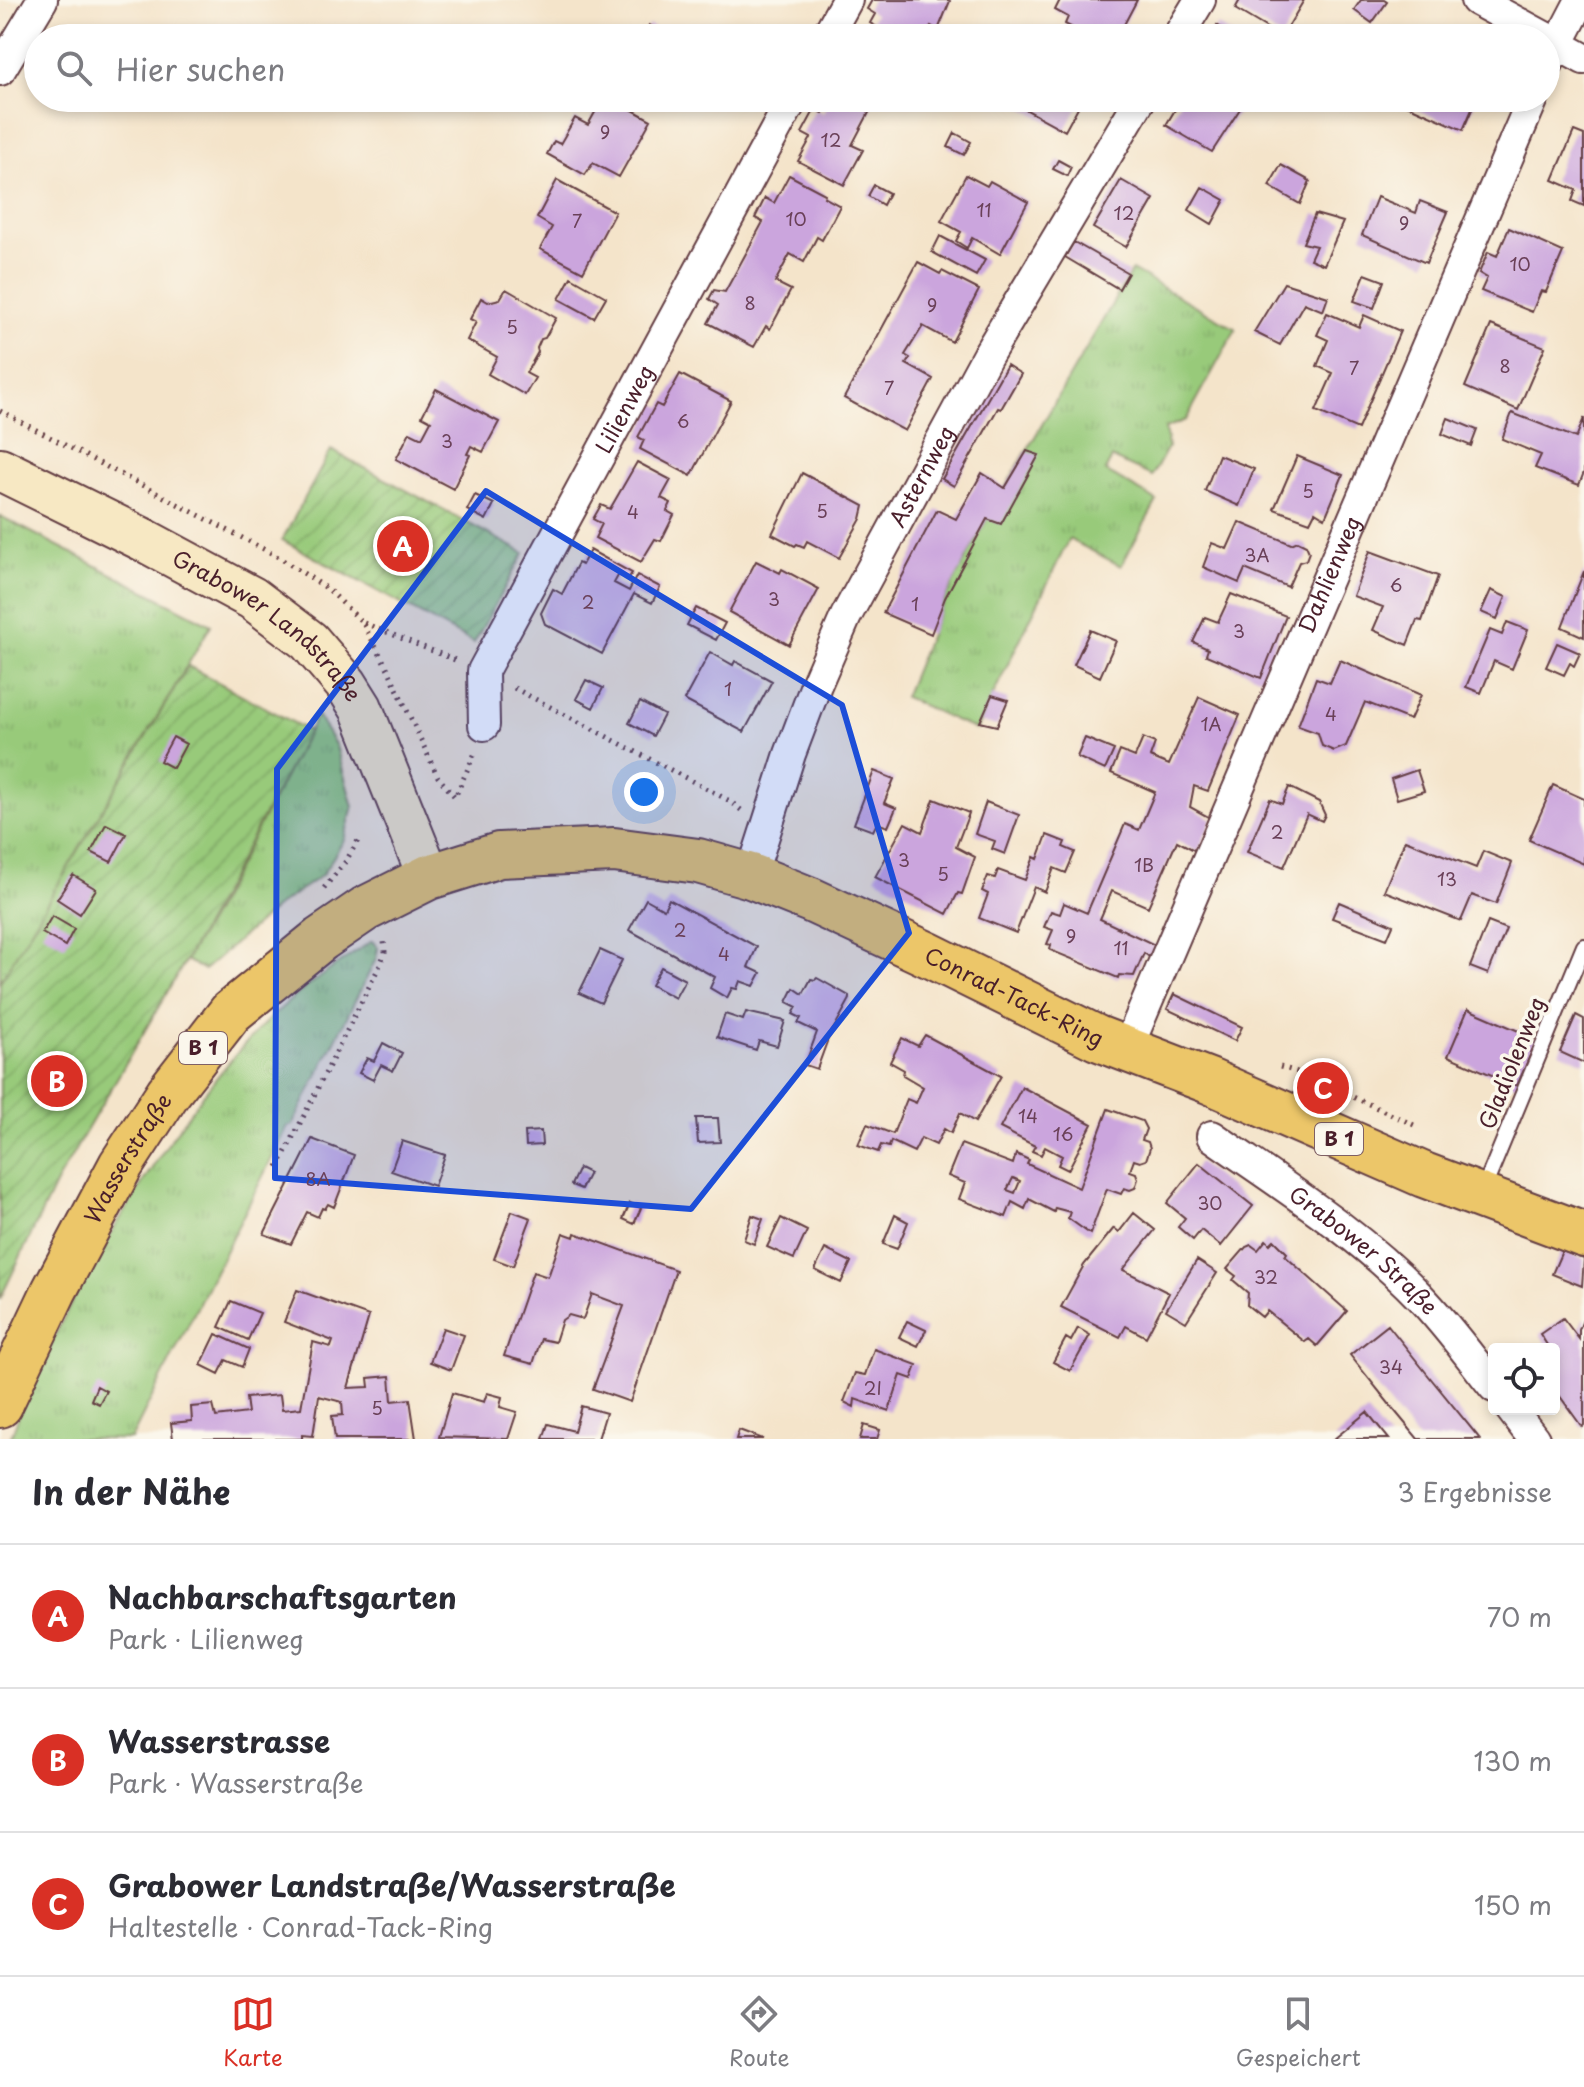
<!DOCTYPE html>
<html lang="de">
<meta charset="utf-8">
<style>
:root{--surface:#fff;--page:#f2f2f3;--text:#2b2b33;--muted:#7c7c81;--line:#e1e1e2;--accent:#d93025}
body{margin:0;font-family:"Playpen Sans",sans-serif;background:var(--page);color:var(--text)}
.controls{position:absolute;right:24px;bottom:24px;display:grid;overflow:hidden;border-radius:8px;box-shadow:0 4px 12px #0003}
.controls button{width:72px;height:72px;display:grid;place-items:center;padding:0;border:0;border-bottom:2px solid var(--line);background:var(--surface);color:var(--text);font:40px sans-serif}
.you{position:absolute;left:644px;top:792px;width:28px;height:28px;margin:-20px;border:6px solid #fff;border-radius:50%;background:#1a73e8;box-shadow:0 0 0 12px #1a73e833}
.badge{display:grid;place-items:center;width:52px;height:52px;border-radius:50%;background:var(--accent);color:#fff;font-size:26px;font-weight:700}
.pin{position:absolute;translate:-50% -50%;border:4px solid #fff;box-shadow:0 2px 8px #0006}
.list{margin:0;padding:0;list-style:none}
h2{display:flex;justify-content:space-between;align-items:center;height:104px;margin:0;padding:0 32px;font-size:34px}
h2 small{font-size:26px;font-weight:400;color:var(--muted)}
.list li{display:grid;grid-template-columns:52px 1fr auto;gap:24px;align-items:center;box-sizing:border-box;height:144px;padding:0 32px;border-top:2px solid var(--line)}
.list b{display:block;font-size:30px;white-space:nowrap}
.list p{margin:0;font-size:26px;white-space:nowrap;color:var(--muted)}
.list em{font-size:26px;font-style:normal;color:var(--muted)}
.icon{flex:none;width:44px;height:44px;fill:none;stroke:currentColor;stroke-width:2;stroke-linecap:round;stroke-linejoin:round}
.map{position:relative;flex:none;width:1584px;height:1439px;overflow:hidden}
.search{position:absolute;background:var(--surface);box-shadow:0 4px 12px #0003;left:24px;right:24px;top:24px;height:88px;display:flex;align-items:center;gap:20px;box-sizing:border-box;padding:0 28px;border-radius:44px;color:var(--muted);font-size:30px}
.sheet{height:536px;background:var(--surface)}
nav{display:flex;justify-content:space-around;align-items:center;box-sizing:border-box;height:112px;border-top:2px solid var(--line);background:var(--surface);font-size:22px;color:var(--muted)}
nav a{display:grid;justify-items:center;gap:4px}
nav .on{color:var(--accent)}
.map>svg:first-child{display:block}
</style>
<div class="map">
<svg width="1584" height="1439" viewBox="0 0 1584 1439">
<defs>
<pattern id="grass-tufts" width="24" height="20" patternUnits="userSpaceOnUse" patternTransform="scale(2)"><rect width="24" height="20" fill="#98ca7a"/><path d="M3 7l-1-3M5 7V3M7 7l1-3M15 17l-1-3M17 17v-4M19 17l1-3" fill="none" stroke="#84ad6a"/></pattern>
<pattern id="garden-furrows" width="10" height="10" patternUnits="userSpaceOnUse" patternTransform="scale(2)"><rect width="10" height="10" fill="#98ca7a"/><path d="M-1 1l2-2M0 10L10 0M9 11l2-2" fill="none" stroke="#84ad6a"/></pattern>
</defs>
<rect width="100%" height="100%" fill="#fbf7ec"/>
<filter id="ink" filterUnits="userSpaceOnUse"><feTurbulence type="fractalNoise" baseFrequency=".0125" numOctaves="2"/><feDisplacementMap in="SourceGraphic" scale="16" xChannelSelector="R" yChannelSelector="G"/><feConvolveMatrix kernelMatrix="1 2 1 2 8 2 1 2 1" color-interpolation-filters="sRGB"/></filter>
<filter id="wash" filterUnits="userSpaceOnUse"><feTurbulence type="fractalNoise" baseFrequency=".006" numOctaves="4" result="noise"/><feDisplacementMap in="SourceGraphic" scale="32" xChannelSelector="R" yChannelSelector="G"/><feGaussianBlur stdDeviation="1.8" result="paint"/><feColorMatrix in="noise" values="0 0 0 0 0 0 0 0 0 0 0 0 0 0 0 0 0 1.4 0 .05"/><feComposite in="paint" operator="in"/></filter>
<g filter="url(#wash)">
<rect width="100%" height="100%" fill="#f4e4ca"/>
<path fill="url(#grass-tufts)" stroke="#717452" stroke-width="2" d="M1132,270L1236,329L1186,420L1165,428L1168,447L1152,476L1112,458L1105,471L1157,501L1121,566L1069,539L976,730L904,697L945,598L987,519Z
M0,516L211,625L0,985Z
M317,715L336,746L353,807L344,840L322,875L279,905L204,970L186,960L216,908Z
M372,941L378,948L376,959L292,1126H288L131,1439H10C40,1355 84,1277 131,1201C170,1139 210,1079 262,1026C295,993 333,967 372,941Z"/>
<path fill="url(#garden-furrows)" stroke="#717452" stroke-width="2" d="M331,450L524,553L474,643L282,540Z
M188,666L309,731L186,960L57,1181L0,1299V982Z"/>
<g id="blocks">
<path fill="#cba5dd" fill-rule="evenodd" d="M872,0H948L950,1L938,30L931,26L925,38H897L870,23L875,14L867,9Z
M1060,0H1137L1117,38H1108L1092,30L1088,36L1065,24L1068,17L1055,10Z
M1240,0H1304L1282,37L1235,9Z
M1361,0H1384L1387,2L1372,23L1354,10Z
M649,25L673,38H642Z
M1217,25L1238,38H1210Z
M603,98H611L651,120L619,177L593,163L585,175L547,154L554,141L560,144L575,118L588,125Z
M831,98H856L872,107L852,145L863,150L844,185L798,161L811,138L802,133L815,109L823,113Z
M1005,98H1083L1065,131Z
M1182,98H1247L1212,152L1166,125Z
M1400,98H1477L1463,130L1398,101Z
M1574,131L1584,135V206L1572,201L1576,190L1553,180Z
M955,133L971,142L964,155L948,147Z
M1058,160L1071,167L1067,176L1053,169Z
M1281,165L1310,181L1300,204L1269,186Z
M789,175L825,194L824,197L840,206L822,240L817,237L804,262L790,254L775,282L791,290L770,329L766,326L754,347L708,323L718,305L709,299L714,290L725,292L763,222L755,218L765,198L774,203Z
M966,175L987,186L990,181L1028,202L1000,254L972,238L967,248L956,241L961,232L941,221Z
M557,180L615,212L583,272L540,249L552,227L537,218Z
M1121,180L1154,199L1126,247L1093,228Z
M874,185L889,193L883,205L868,196Z
M1202,187L1225,200L1212,224L1189,210Z
M1377,197L1416,213L1420,201L1448,212L1426,263L1362,235Z
M1315,214L1343,222L1324,265L1310,259L1316,246L1303,243Z
M1509,228L1563,252L1546,292L1541,291L1532,312L1481,291L1487,278L1479,273L1488,252L1497,256Z
M940,236L985,260L976,276L932,252Z
M1074,242L1128,273L1119,289L1065,257Z
M918,262L940,274L942,271L979,290L952,342L923,326L905,355L910,358L906,364L933,379L905,431L844,398Z
M1365,274L1384,281L1374,308L1354,301Z
M571,277L606,297L594,318L559,299Z
M1284,283L1328,297L1323,311L1304,303L1280,345L1254,332Z
M506,289L556,318L545,338L541,339L537,348L538,352L526,373L535,378L525,395L488,374L497,357L467,340L476,322L470,319L481,298L488,302L500,299Z
M1327,313L1359,327L1364,315L1400,331L1358,429L1316,411L1333,373L1317,366L1328,340L1317,335Z
M1491,325L1545,347L1518,410L1465,387Z
M1007,365L1021,374L1001,409L998,408L954,486L942,479Z
M680,374L731,401L691,476L640,449L644,440L638,437L656,404L662,407Z
M436,389L499,422L483,452L471,446L467,454L470,455L453,489L396,459L410,432L422,438L431,421L422,416Z
M1512,413L1576,438L1584,418V472L1579,485L1535,468L1541,455L1502,439Z
M1448,418L1477,430L1471,446L1442,434Z
M1027,451L1039,455L1001,524L987,519L945,598L931,634L883,613L937,510L956,519L982,473L1005,488Z
M1219,455L1254,469L1239,506L1205,491Z
M1297,456L1343,475L1325,518L1315,512L1310,522L1274,509Z
M637,462L671,480L661,498L671,503L667,511L674,515L661,541L655,539L641,562L595,538L602,524L593,519L601,505L610,509Z
M802,473L864,506L861,519L839,558L807,541L804,547L797,544L795,546L772,534Z
M475,495L494,504L486,520L467,510Z
M1239,522L1291,544L1298,541L1306,545L1309,552L1306,560L1299,562L1288,587L1245,569L1239,583L1203,567L1212,543L1227,549Z
M590,550L632,573L628,579L619,574L614,583L629,591L637,575L660,587L652,603L634,594L602,654L545,624L541,613L553,589L562,594L578,563L582,565Z
M1370,551L1438,576L1422,621L1417,620L1407,645L1373,630L1383,607L1353,596Z
M756,561L780,573L782,569L819,589L789,645L729,612Z
M1584,571V637L1562,627Z
M1491,590L1506,597L1497,619L1481,612Z
M1231,594L1286,616L1261,678L1206,655L1208,649L1193,642L1205,617L1218,622Z
M696,608L725,623L716,640L687,625Z
M1507,622L1528,630L1512,669L1494,661L1481,693L1466,687L1490,630L1502,635Z
M1090,630L1116,641L1100,677L1074,665Z
M1557,643L1580,653L1574,666L1570,663L1564,675L1546,667Z
M710,652L733,665L735,661L772,681L744,732L684,700Z
M1340,660L1421,695L1410,720L1365,702L1346,746L1334,751L1322,746L1318,733L1298,726L1316,678L1330,683Z
M586,680L603,688L593,708L576,699Z
M992,695L1008,700L997,726L980,722Z
M1199,697L1240,715L1208,791L1194,786L1190,807L1212,819L1198,852L1177,841L1148,907L1112,891L1100,919L1157,946L1152,959L1144,953L1134,976L1119,975L1118,978L1050,950L1051,945L1047,944L1053,930L1044,927L1051,911L1060,914L1064,903L1087,913L1125,824L1139,830L1155,792L1111,773L1120,751L1135,757L1143,738L1155,743L1150,757L1169,765Z
M640,702L664,715L653,736L629,723Z
M173,737L186,744L173,768L160,761Z
M1085,738L1114,750L1105,770L1077,757Z
M1417,770L1424,791L1397,799L1391,779Z
M874,771L894,779L884,803L896,808L888,827L877,823L873,831L854,824Z
M1553,785L1584,799V864L1529,840Z
M1289,787L1319,802L1325,815L1322,821L1307,814L1284,867L1247,852L1270,799L1282,804Z
M934,799L969,813L956,847L975,857L962,894L958,893L947,914L875,877L905,823L922,832Z
M986,802L1019,815L1005,854L992,849L995,841L975,834Z
M106,824L126,834L111,862L91,852Z
M1047,835L1065,842L1063,847L1075,852L1066,873L1054,868L1045,892L1034,887L1016,933L979,918L988,894L982,891L988,876L995,878L998,870L1025,880L1034,857L1038,859Z
M1405,840L1476,868L1483,851L1512,863L1496,904L1472,895L1461,921L1384,891Z
M73,875L96,889L80,914L57,899Z
M646,899L664,909L669,899L757,947L748,967L761,973L754,986L740,981L737,989L732,988L727,998L710,988L715,977L629,930Z
M1339,902L1393,925L1387,939L1332,918Z
M52,916L74,929L65,946L42,933Z
M1488,922L1506,929L1488,974L1470,967Z
M600,950L622,960L601,1003L579,993Z
M661,967L685,980L675,998L651,985Z
M817,978L849,996L850,999L828,1039L817,1069L805,1065L817,1032L798,1023L801,1018L793,1014L797,1007L787,1002L794,988L803,994L811,979L815,980Z
M1174,994L1242,1027L1235,1041L1167,1009Z
M1468,1009L1537,1039L1517,1086L1448,1056Z
M746,1012L785,1021L777,1046L759,1041L756,1050L717,1037L725,1014L743,1020Z
M1576,1015L1584,1019V1063L1560,1052Z
M925,1035L1001,1076L975,1122L960,1113L951,1133L944,1129L936,1145L921,1138L914,1152L891,1141L889,1147L881,1145L878,1152L858,1145L867,1124L893,1134L907,1099L916,1103L923,1087L903,1075L904,1070L890,1062L902,1038L918,1046Z
M383,1043L402,1053L393,1071L381,1065L373,1080L359,1073L367,1058L374,1061Z
M1022,1087L1092,1124L1068,1170L1058,1165L1062,1156L1045,1147L1041,1155L1032,1151L1035,1146L1000,1128Z
M1108,1109L1142,1121L1146,1129L1142,1140L1148,1142L1150,1148L1146,1160L1140,1162L1134,1160L1130,1171L1136,1173L1138,1179L1135,1188L1130,1190L1124,1188L1121,1194L1107,1189L1090,1234L1068,1218L1070,1212L1055,1208L1054,1212L1029,1199L1025,1209L1012,1202L1006,1217L959,1199L965,1183L948,1176L961,1144L1013,1164L1016,1154L1029,1160L1027,1164L1079,1188ZM1013,1178L1020,1181L1015,1193L1007,1190Z
M696,1118H718L720,1142L698,1143Z
M541,1131L542,1145L526,1146L525,1132Z
M312,1139L354,1155L334,1207L328,1204L325,1209L322,1208L318,1217L307,1212L291,1244L264,1234Z
M402,1141L445,1155L434,1186L391,1171Z
M1199,1163L1253,1206L1221,1246L1201,1230L1193,1240L1178,1227L1185,1218L1167,1203Z
M579,1168L589,1173L581,1189L571,1185Z
M630,1203L641,1208L634,1224L623,1219Z
M512,1211L531,1218L513,1266L494,1259Z
M1134,1213L1155,1230L1123,1270L1169,1293L1146,1337L1126,1326L1120,1337L1061,1307L1084,1265L1114,1228L1119,1232Z
M752,1215L763,1219L754,1244L744,1240Z
M895,1215L908,1222L897,1249L883,1244Z
M781,1218L807,1231L794,1259L767,1247Z
M563,1233L574,1237L575,1233L676,1270L630,1402L593,1389L624,1306L592,1294L583,1319L569,1315L562,1320L555,1342L541,1339L533,1364L504,1356L533,1272L548,1277Z
M1266,1240L1270,1244L1274,1240L1287,1253L1285,1256L1347,1311L1317,1346L1309,1339L1305,1342L1267,1311L1262,1317L1247,1305L1248,1293L1233,1280L1236,1276L1227,1269L1246,1247L1251,1245L1258,1250Z
M825,1249L851,1262L841,1283L815,1270Z
M1562,1251L1584,1259L1582,1286L1552,1274Z
M1197,1260L1217,1273L1186,1322L1166,1310Z
M297,1290L369,1316L348,1388L369,1387L368,1378L390,1376L392,1401L410,1399L416,1439H335L332,1416L343,1415L342,1402L319,1396L313,1436L302,1435V1439H173L171,1423L192,1421L191,1407L213,1405L216,1417L248,1413L246,1398L280,1395L282,1410L301,1408L313,1342L331,1347L333,1341L284,1322Z
M231,1301L260,1313L248,1340L219,1327Z
M1584,1317V1425L1582,1427L1554,1388V1349H1540L1547,1345L1540,1334L1563,1318L1579,1339V1330Z
M907,1321L926,1330L918,1346L899,1337Z
M1388,1325L1432,1380L1480,1439H1418L1394,1410L1350,1355Z
M443,1328L464,1335L451,1370L430,1362Z
M1078,1328L1090,1335L1070,1371L1053,1362L1066,1338L1071,1341Z
M216,1334L249,1349L242,1367L226,1360L219,1374L201,1365Z
M874,1349L917,1365L912,1379L901,1375L889,1411L855,1399L854,1407L844,1402L855,1373L865,1375Z
M97,1386L106,1391L99,1404L91,1400Z
M452,1393L484,1402L487,1393L502,1397L500,1407L517,1412L508,1439L439,1437Z
M581,1406L606,1413L598,1439H543L548,1424L574,1431Z
M1367,1412L1389,1439H1334Z
M864,1425L880,1430L877,1439H860Z
M739,1430L763,1439H736Z"/>
</g>
</g>
<g filter="url(#ink)">
<use href="#blocks" fill-opacity="0" stroke="#643d43" stroke-width="2"/>
<g fill="none" stroke-linecap="round" stroke-linejoin="round">
<defs>
<path id="service" d="M1482,1193L1584,946"/>
<g id="minor">
<path d="M1476,0L1546,38"/>
<path d="M826,38L847,0"/>
<path d="M1177,38L1200,0"/>
<path d="M1546,38L1584,59"/>
<path d="M1546,67L1581,0"/>
<path d="M0,70L42,0"/>
<path id="s1" d="M484,725L483,671L793,98"/>
<path id="s2" d="M751,876L790,754L816,685L846,616L987,356L1141,98"/>
<path id="s3" d="M1127,1049L1533,98"/>
<path id="s4" d="M1212,1136C1283,1186 1360,1234 1420,1297C1447,1325 1470,1357 1494,1387"/>
<path d="M1511,1409L1534,1439"/>
</g>
<g id="secondary">
<path id="s5" d="M0,469L144,540L252,598L309,641L346,684L361,708L429,877"/>
</g>
<g id="primary">
<path id="s6" d="M0,1405L54,1291L121,1165L168,1093L231,1012L321,939L365,909L429,877L499,855L614,850L698,861L751,876L811,900L929,955L1097,1038L1209,1081L1424,1175L1584,1235"/>
</g>
</defs>
<use href="#service" stroke="#643d43" stroke-width="18"/>
<use href="#minor" stroke="#643d43" stroke-width="34"/>
<use href="#secondary" stroke="#643d43" stroke-width="46"/>
<use href="#primary" stroke="#643d43" stroke-width="48"/>
<path stroke="#643d43" stroke-width="5" stroke-dasharray="2 6" stroke-linecap="butt" d="M0,411L275,555L328,589L362,622L388,669L438,777L455,797L475,753
M364,623L455,660
M514,688L730,801L741,810
M324,888L346,861L360,837
M1280,1067L1301,1073L1414,1125
M278,1167L380,965L385,952L384,941"/>
<use href="#service" stroke="#fff" stroke-width="14"/>
<use href="#minor" stroke="#fff" stroke-width="30"/>
<use href="#secondary" stroke="#f7e8c3" stroke-width="42"/>
<use href="#primary" stroke="#ecc669" stroke-width="44"/>
</g>
</g>
<path fill="#1d4ed8" fill-opacity="0.2" stroke="#1d4ed8" stroke-width="6" stroke-linejoin="round" d="M486,491L842,705L909,933L691,1209L275,1178L277,769Z"/>
<g text-anchor="middle" stroke-width="7" stroke-linejoin="round" paint-order="stroke">
<g font-size="18" fill="#6a4058">
<text x="605" y="139">9</text>
<text x="831" y="147">12</text>
<text x="984" y="217">11</text>
<text x="1124" y="220">12</text>
<text x="796" y="226">10</text>
<text x="577" y="228">7</text>
<text x="1404" y="230">9</text>
<text x="1520" y="271">10</text>
<text x="750" y="310">8</text>
<text x="932" y="312">9</text>
<text x="512" y="334">5</text>
<text x="1505" y="373">8</text>
<text x="1354" y="375">7</text>
<text x="889" y="395">7</text>
<text x="683" y="428">6</text>
<text x="447" y="448">3</text>
<text x="1308" y="498">5</text>
<text x="822" y="518">5</text>
<text x="633" y="519">4</text>
<text x="1257" y="562">3A</text>
<text x="1396" y="592">6</text>
<text x="774" y="606">3</text>
<text x="588" y="609">2</text>
<text x="915" y="611">1</text>
<text x="1239" y="638">3</text>
<text x="728" y="696">1</text>
<text x="1331" y="721">4</text>
<text x="1211" y="731">1A</text>
<text x="1277" y="839">2</text>
<text x="904" y="867">3</text>
<text x="1144" y="872">1B</text>
<text x="943" y="881">5</text>
<text x="1447" y="886">13</text>
<text x="680" y="937">2</text>
<text x="1071" y="943">9</text>
<text x="1121" y="955">11</text>
<text x="724" y="961">4</text>
<text x="1028" y="1123">14</text>
<text x="1063" y="1141">16</text>
<text x="318" y="1186">8A</text>
<text x="1210" y="1210">30</text>
<text x="1266" y="1284">32</text>
<text x="1391" y="1374">34</text>
<text x="873" y="1395">2I</text>
<text x="377" y="1415">5</text>
</g>
<g fill="#fbf7ec" stroke="#7f6065" stroke-width="2">
<rect x="179" y="1032" width="48" height="32" rx="6"/>
<rect x="1315" y="1123" width="48" height="32" rx="6"/>
</g>
<g font-size="20" font-weight="bold" fill="#4a1f2b">
<text x="203" y="1055">B 1</text>
<text x="1339" y="1146">B 1</text>
</g>
<g font-size="22" fill="#4a1f2b" stroke="#fbf7ec">
<text dy="8" stroke="none"><textPath href="#s1" startOffset="352">Lilienweg</textPath></text>
<text dy="8" stroke="none"><textPath href="#s2" startOffset="436">Asternweg</textPath></text>
<text dy="8" stroke="none"><textPath href="#s3" startOffset="516">Dahlienweg</textPath></text>
<text dy="8" stroke="none"><textPath href="#s5" startOffset="312">Grabower Landstraße</textPath></text>
<text dy="8" stroke="none"><textPath href="#s6" startOffset="1316">Conrad-Tack-Ring</textPath></text>
<text transform="translate(1512 1063) rotate(-68)" y="8">Gladiolenweg</text>
<text dy="8" stroke="none"><textPath href="#s6" startOffset="278">Wasserstraße</textPath></text>
<text dy="8" stroke="none"><textPath href="#s4" startOffset="190">Grabower Straße</textPath></text>
</g>
</g>
</svg>
<div class="controls">
<button><svg class="icon" aria-label="locate" viewBox="0 0 24 24"><circle cx="12" cy="12" r="6"/><path d="M12 2v4M12 18v4M2 12h4M18 12h4"/></svg></button>
</div>
<div class="you"></div>
<div class="pin badge" style="left:403px;top:546px">A</div>
<div class="pin badge" style="left:57px;top:1081px">B</div>
<div class="pin badge" style="left:1323px;top:1088px">C</div>
<div class="search"><svg class="icon" aria-label="search" viewBox="0 0 24 24"><circle cx="10" cy="10" r="6"/><path d="M15 15l6 6"/></svg>Hier suchen</div>
</div>
<section class="sheet">
<h2>In der Nähe<small>3 Ergebnisse</small></h2>
<ul class="list">
<li><span class="badge">A</span><div><b>Nachbarschaftsgarten</b><p>Park · Lilienweg</p></div><em>70 m</em></li>
<li><span class="badge">B</span><div><b>Wasserstrasse</b><p>Park · Wasserstraße</p></div><em>130 m</em></li>
<li><span class="badge">C</span><div><b>Grabower Landstraße/Wasserstraße</b><p>Haltestelle · Conrad-Tack-Ring</p></div><em>150 m</em></li>
</ul>
</section>
<nav>
<a class="on"><svg class="icon" aria-label="map" viewBox="0 0 24 24"><path d="M3 6l6-2 6 2 6-2v14l-6 2-6-2-6 2zM9 4v14M15 6v14"/></svg>Karte</a>
<a><svg class="icon" aria-label="directions" viewBox="0 0 24 24"><path d="M12 3l9 9-9 9-9-9zM9 14v-3h6M13 9l2 2-2 2"/></svg>Route</a>
<a><svg class="icon" aria-label="saved" viewBox="0 0 24 24"><path d="M7 4h10v16l-5-4-5 4z"/></svg>Gespeichert</a>
</nav>
